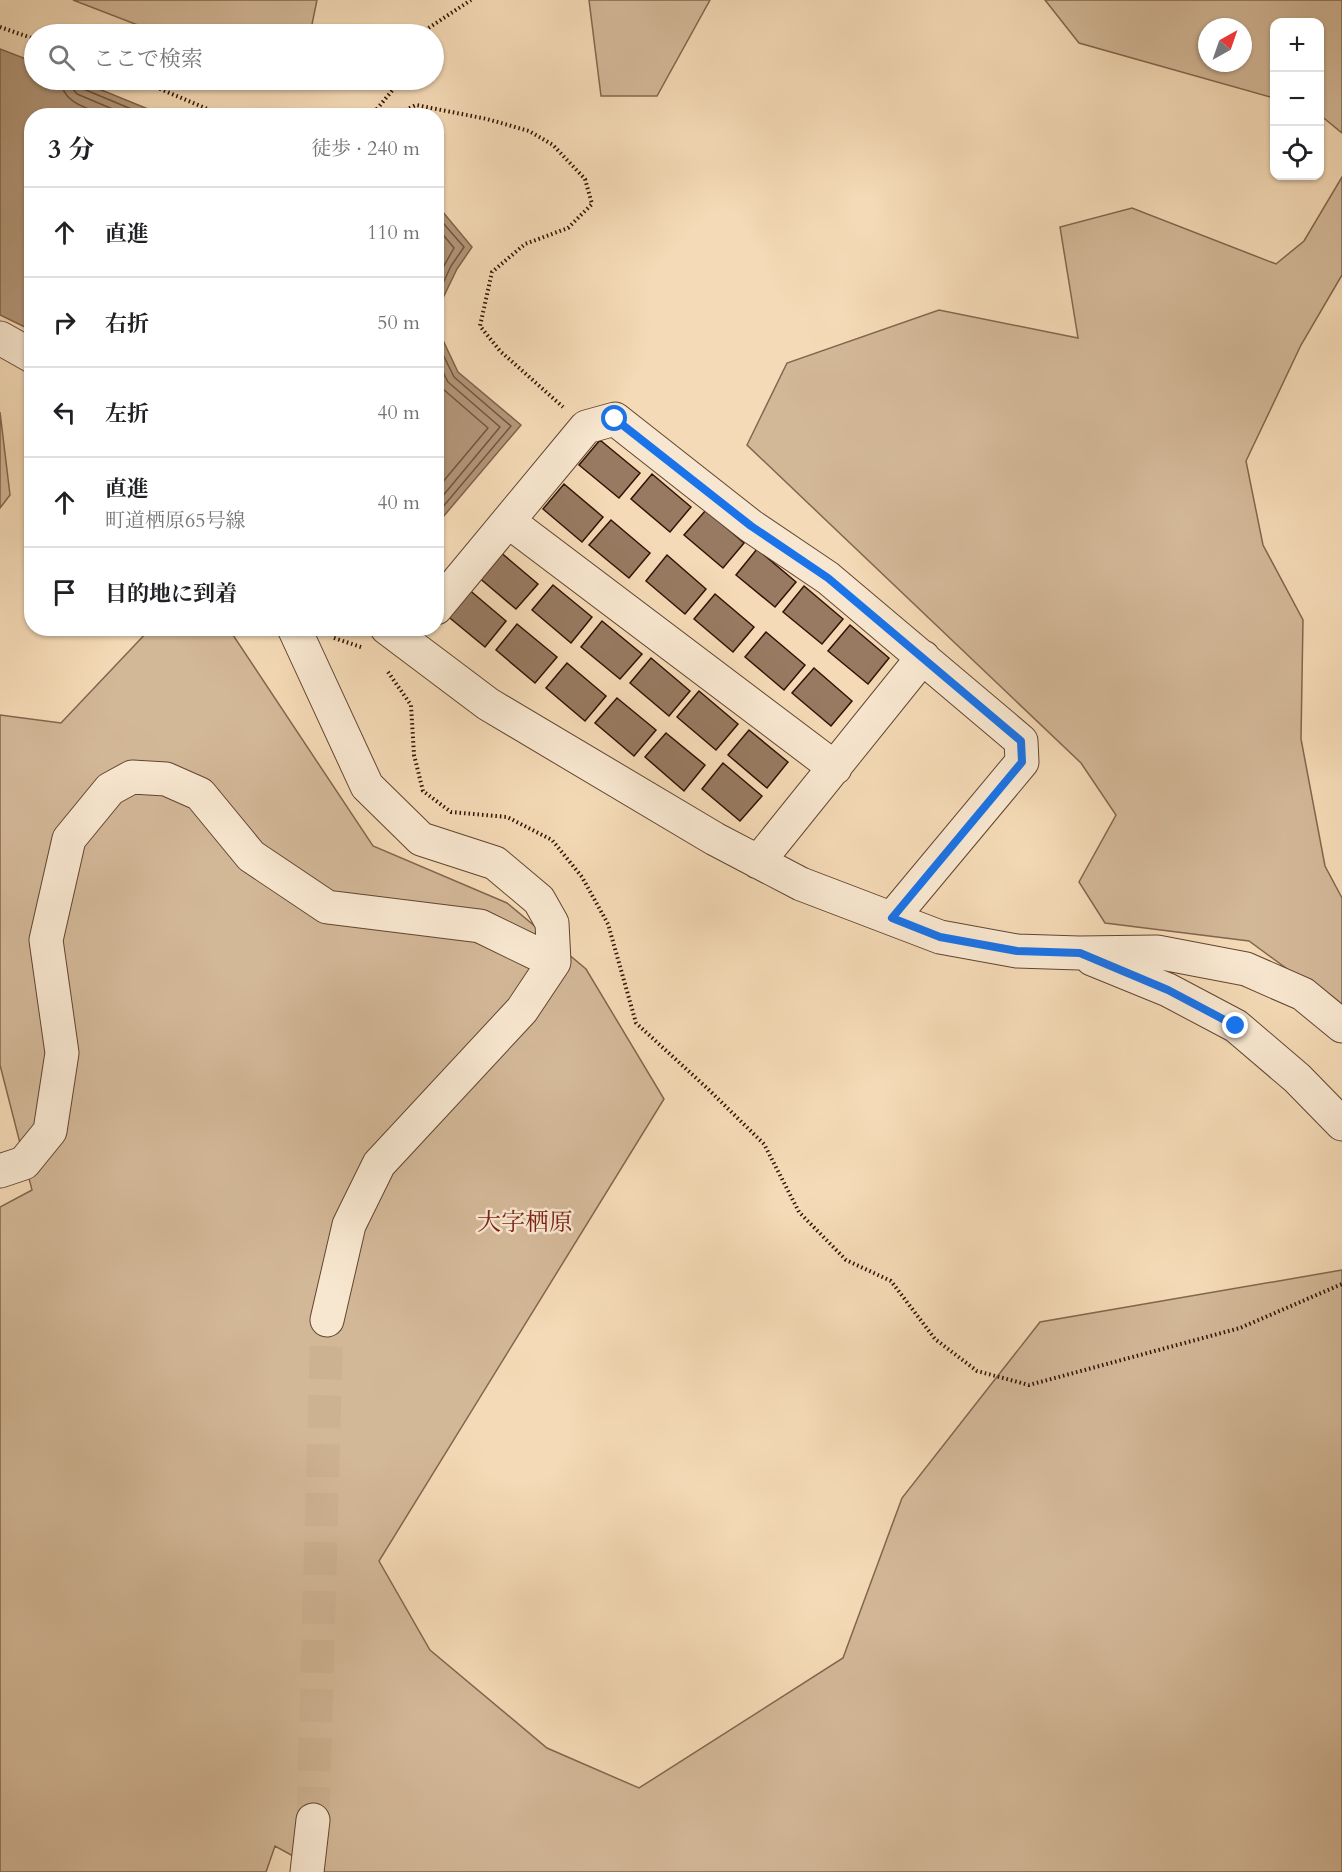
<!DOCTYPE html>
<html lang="ja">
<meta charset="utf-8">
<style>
:root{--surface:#fff;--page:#f6f6f6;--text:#202124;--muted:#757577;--line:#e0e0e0}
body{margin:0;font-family:Cardo,"Noto Serif JP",serif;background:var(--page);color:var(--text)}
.controls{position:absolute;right:18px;top:18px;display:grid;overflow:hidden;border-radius:12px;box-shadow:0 2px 4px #0004}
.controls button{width:54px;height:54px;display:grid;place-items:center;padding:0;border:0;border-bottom:2px solid var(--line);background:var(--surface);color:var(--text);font:30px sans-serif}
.compass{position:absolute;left:1198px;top:18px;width:54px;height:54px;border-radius:50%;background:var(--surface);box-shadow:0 2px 4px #0004;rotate:40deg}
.stop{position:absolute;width:18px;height:18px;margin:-14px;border:4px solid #1a73e8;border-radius:50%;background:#fff}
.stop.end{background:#1a73e8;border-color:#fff;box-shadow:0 2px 6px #0008}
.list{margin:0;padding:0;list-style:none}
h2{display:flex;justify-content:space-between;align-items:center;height:78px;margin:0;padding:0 24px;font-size:26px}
h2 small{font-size:20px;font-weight:400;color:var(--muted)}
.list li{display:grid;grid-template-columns:39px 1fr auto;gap:18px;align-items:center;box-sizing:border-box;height:90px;padding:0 24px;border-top:2px solid var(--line)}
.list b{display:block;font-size:22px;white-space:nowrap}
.list p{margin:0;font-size:20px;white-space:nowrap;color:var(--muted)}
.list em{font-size:20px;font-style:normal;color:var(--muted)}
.icon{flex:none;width:33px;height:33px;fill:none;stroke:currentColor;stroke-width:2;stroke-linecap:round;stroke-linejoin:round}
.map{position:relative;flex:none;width:1342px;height:1872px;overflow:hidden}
.search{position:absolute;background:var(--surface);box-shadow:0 2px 4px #0004;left:24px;top:24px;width:420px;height:66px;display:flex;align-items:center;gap:15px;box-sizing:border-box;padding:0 21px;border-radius:33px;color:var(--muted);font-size:22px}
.panel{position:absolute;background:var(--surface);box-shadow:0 2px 4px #0004;left:24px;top:108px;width:420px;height:528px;border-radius:24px}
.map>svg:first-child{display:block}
</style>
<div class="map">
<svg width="1342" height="1872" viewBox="0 0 1342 1872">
<rect width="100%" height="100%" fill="#f4dab6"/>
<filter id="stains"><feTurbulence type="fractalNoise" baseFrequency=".00333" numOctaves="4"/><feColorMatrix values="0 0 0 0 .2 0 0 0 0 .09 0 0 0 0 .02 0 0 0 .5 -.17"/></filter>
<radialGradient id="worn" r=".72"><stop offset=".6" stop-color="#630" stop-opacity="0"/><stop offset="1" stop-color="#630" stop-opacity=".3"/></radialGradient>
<path fill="#d3b898" stroke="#82664e" stroke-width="1.5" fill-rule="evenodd" d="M73,0H317L310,34H161Z
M589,0H710L657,96H601Z
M1045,0H1342V133L1320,115V22H1274V98L1079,43ZM1207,27H1243V63H1207Z
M1342,177V275L1301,345L1246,461L1263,545L1303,620L1301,739L1325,866L1342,898V1009L1249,941L1105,923L1079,882L1116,815L1081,763L747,445L787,363L939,310L1078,338L1060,227L1132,208L1276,264L1304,241Z
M0,412L10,495L0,508Z
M150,629H229L373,846L507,903L586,969L664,1099L379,1561L430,1650L547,1748L639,1788L843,1658L902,1498L1040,1322L1342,1270V1872H322L275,1846L266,1872H0V1207L32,1190L0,1065V715L61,723Z"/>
<path fill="#b29679" stroke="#7f624a" stroke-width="1.5" d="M0,49L34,62V80H77L148,109L160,115L32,116L31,330L0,315Z
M437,205L472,247L457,269L442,300L441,336L458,372L521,425L437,524Z"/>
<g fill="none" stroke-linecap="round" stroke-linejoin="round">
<path stroke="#72543e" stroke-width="1.5" d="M61,80C62,103 87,108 106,116
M70,80L71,87L77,94L129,116
M77,80L78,84L81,88L148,116
M436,215L464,247L451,266L436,298
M436,226L454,248L436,280
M436,340L454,377L511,426L436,515
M436,358L448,382L500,427L436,504
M436,380L443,389L488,428L436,490"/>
</g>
<path fill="#977a61" stroke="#321304" stroke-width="1.5" d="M600,440L640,473L619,498L579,465Z
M652,474L691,507L670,532L631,499Z
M564,484L603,517L582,542L543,509Z
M706,510L744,543L723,568L684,535Z
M611,520L650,553L629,578L589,545Z
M757,549L796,582L775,607L736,575Z
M499,551L538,584L516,609L477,576Z
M667,555L706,589L685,614L646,581Z
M553,585L592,617L571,643L532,610Z
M804,586L843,619L822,644L783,612Z
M467,588L506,621L485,647L445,614Z
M715,594L754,627L733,652L694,619Z
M602,621L642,654L620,679L581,647Z
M517,624L557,657L535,683L496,650Z
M850,625L889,658L868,684L828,651Z
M766,632L805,665L784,690L745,657Z
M651,658L690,691L669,716L630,683Z
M567,663L606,696L585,721L546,688Z
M814,668L852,701L831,726L792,693Z
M699,691L738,724L716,750L677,717Z
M617,698L656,730L634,756L595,723Z
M749,730L788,762L767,788L728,755Z
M666,733L705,765L684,791L645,757Z
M723,763L762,796L740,821L702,789Z"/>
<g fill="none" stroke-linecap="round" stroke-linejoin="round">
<path stroke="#cdb292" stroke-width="33" stroke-dasharray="33 16" stroke-linecap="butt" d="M313,1820L327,1320"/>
<defs>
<path id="minor" d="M0,338L32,356
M508,521L835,768
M436,608L586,427L615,419L751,526L828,578L1021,741L1022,762L892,918
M294,628L367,786L421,839L495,863L539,900L552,923L554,962L522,1010L379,1164L349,1225L327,1320
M387,628L488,704L715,839L801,884L940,937L1017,951L1079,953L1157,952L1246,969L1303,994L1342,1026
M758,862L923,657
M1092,959L1168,990L1236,1026L1297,1078L1342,1124
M0,1171L24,1163L50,1131L62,1053L46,940L69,839L110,789L132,777L166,779L200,794L251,856L327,907L480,926L554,962
M307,1872L313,1820"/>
</defs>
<use href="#minor" stroke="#624530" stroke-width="35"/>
<path stroke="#321304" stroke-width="4" stroke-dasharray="1.5 3" stroke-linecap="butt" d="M0,27L34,39
M422,34L427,29L471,0
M139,80L224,116
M371,116L401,80
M393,116L416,105L487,119L529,131L553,145L585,179L592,204L568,228L525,244L492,272L480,326L500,351L563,407
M334,638L361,647
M388,672L411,705L414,755L423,791L451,812L507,817L552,840L582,877L608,924L636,1023L707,1088L764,1144L799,1212L846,1260L891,1281L935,1339L977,1371L1029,1385L1240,1328L1342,1284"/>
<use href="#minor" stroke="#f8e7d0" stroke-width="33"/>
</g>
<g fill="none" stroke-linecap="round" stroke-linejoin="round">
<path stroke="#1a73e8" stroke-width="8" d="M615,419L751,526L828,578L1021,741L1022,762L892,918L940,937L1017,951L1080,953L1168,990L1236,1026"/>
</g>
<g text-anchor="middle" stroke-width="5" stroke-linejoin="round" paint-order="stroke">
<g font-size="24" fill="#7a1f14" stroke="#f8e7d0">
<text x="525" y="1230">大字栖原</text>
</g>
</g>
<rect width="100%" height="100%" filter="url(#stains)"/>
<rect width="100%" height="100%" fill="url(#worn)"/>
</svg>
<div class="controls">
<button>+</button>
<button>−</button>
<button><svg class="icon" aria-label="locate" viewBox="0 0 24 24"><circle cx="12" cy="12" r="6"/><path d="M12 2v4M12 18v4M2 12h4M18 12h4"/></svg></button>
</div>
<svg class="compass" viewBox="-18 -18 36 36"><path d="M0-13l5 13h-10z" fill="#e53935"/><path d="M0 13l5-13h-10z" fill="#757577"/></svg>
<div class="stop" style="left:615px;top:419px"></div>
<div class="stop end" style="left:1236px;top:1026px"></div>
<div class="search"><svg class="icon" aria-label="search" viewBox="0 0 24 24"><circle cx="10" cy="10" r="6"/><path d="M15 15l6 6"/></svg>ここで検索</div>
<section class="panel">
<h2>3 分<small>徒歩 · 240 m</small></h2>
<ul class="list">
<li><svg class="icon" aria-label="ahead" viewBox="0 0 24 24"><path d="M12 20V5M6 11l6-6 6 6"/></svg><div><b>直進</b></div><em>110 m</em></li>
<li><svg class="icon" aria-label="right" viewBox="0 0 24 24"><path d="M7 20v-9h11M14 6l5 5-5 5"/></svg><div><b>右折</b></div><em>50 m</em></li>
<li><svg class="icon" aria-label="left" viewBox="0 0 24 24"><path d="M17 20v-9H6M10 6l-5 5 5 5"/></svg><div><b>左折</b></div><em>40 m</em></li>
<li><svg class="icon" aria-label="ahead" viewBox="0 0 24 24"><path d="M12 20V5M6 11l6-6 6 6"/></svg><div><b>直進</b><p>町道栖原65号線</p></div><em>40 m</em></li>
<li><svg class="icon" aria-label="arrive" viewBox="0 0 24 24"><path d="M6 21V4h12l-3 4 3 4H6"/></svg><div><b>目的地に到着</b></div></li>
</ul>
</section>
</div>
